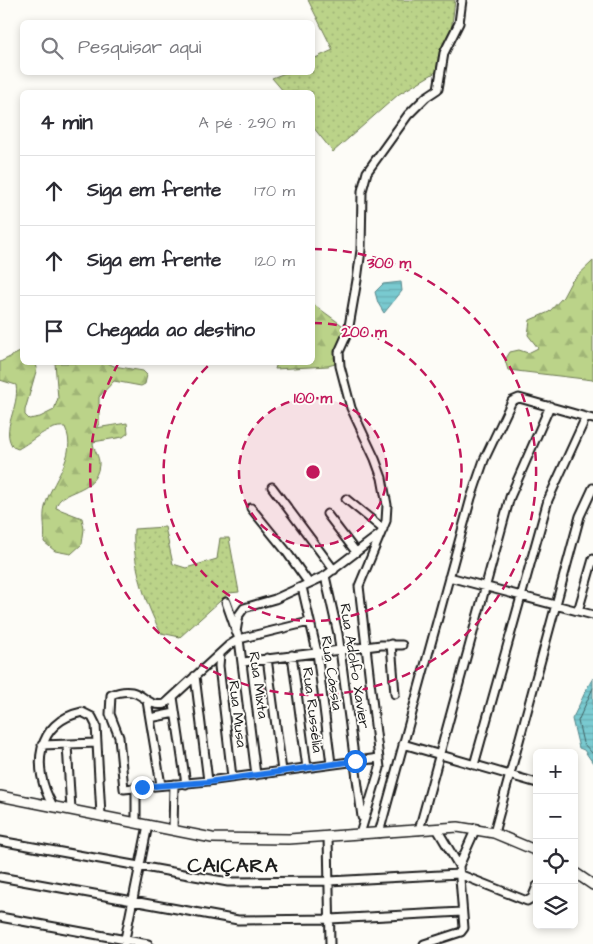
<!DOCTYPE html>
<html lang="pt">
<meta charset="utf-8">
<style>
:root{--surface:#fff;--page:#f2f2f3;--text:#2b2b33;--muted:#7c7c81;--line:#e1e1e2}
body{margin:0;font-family:"Architects Daughter",sans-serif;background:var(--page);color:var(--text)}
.controls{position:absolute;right:15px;bottom:15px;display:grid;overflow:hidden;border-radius:8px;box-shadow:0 2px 8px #0003}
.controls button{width:45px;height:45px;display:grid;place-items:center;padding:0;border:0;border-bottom:1px solid var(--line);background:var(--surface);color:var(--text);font:25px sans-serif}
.stop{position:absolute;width:15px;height:15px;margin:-11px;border:4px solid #1a73e8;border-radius:50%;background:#fff}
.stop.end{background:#1a73e8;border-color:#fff;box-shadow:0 1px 5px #0008}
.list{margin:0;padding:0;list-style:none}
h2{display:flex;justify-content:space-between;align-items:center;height:65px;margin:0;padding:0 20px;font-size:21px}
h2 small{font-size:16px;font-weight:400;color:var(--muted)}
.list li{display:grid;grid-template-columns:32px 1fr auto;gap:15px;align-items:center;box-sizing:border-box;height:70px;padding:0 20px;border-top:1px solid var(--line)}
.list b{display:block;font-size:19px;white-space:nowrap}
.list em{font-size:16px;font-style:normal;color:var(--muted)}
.icon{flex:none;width:28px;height:28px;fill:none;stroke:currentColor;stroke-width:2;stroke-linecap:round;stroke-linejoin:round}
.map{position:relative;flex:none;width:593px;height:944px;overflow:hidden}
.search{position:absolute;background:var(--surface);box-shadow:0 2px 8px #0003;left:20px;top:20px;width:295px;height:55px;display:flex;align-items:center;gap:12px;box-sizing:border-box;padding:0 18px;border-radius:8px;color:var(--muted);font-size:19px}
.panel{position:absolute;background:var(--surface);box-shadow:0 2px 8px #0003;left:20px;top:90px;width:295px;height:275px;border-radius:8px}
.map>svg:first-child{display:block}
</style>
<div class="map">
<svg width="593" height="944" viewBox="0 0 593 944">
<defs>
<pattern id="forest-firs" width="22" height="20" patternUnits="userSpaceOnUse" patternTransform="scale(1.25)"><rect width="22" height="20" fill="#bbd389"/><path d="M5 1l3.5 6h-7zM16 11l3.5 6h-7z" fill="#a0b576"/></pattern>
<pattern id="park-dots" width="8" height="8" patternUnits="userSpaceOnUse" patternTransform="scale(1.25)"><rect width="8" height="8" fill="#bbd389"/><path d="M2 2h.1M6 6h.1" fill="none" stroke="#a0b576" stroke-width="1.8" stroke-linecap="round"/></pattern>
<pattern id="water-rules" width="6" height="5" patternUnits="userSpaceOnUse" patternTransform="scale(1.25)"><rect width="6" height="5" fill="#79cad0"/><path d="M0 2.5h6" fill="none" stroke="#68adb2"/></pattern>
</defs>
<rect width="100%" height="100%" fill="#fdfcf7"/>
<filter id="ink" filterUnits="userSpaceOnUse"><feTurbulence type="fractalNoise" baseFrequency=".02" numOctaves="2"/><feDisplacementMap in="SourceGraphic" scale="10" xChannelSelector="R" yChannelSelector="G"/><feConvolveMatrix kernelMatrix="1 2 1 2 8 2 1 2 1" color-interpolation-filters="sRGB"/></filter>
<g filter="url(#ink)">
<path fill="url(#forest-firs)" stroke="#6c7852" d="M593,261V380L508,370L505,360L510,352L519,350L528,353L538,348L528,335L530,320L549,312L563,297L571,282Z
M313,304L346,328L335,364L328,366L275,369L277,363L312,362Z
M22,351V362L36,363L37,368L25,410V415L29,419L40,417L54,410L58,398L55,363H108L114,366L143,371L147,375L145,384L141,386L114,381L99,397V424L96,428L127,423L128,433L123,437L93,442C93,450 100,456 99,465C96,495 59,488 56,508L82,518L84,529L82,544L71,554L55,551L44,542C46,530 42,518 45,507C50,482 79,457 65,427C48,425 33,441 18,449L13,447C0,429 20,408 16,385L0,380V362Z"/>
<path fill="url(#park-dots)" stroke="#6c7852" d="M308,0H455L451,32L439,59L436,72L399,94L333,152L313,127L312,92H284L272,78L285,73L312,72L313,59L333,50Z
M165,527L173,564L186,568L217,559L220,538H229L239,592L229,593L180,637L161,633C145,603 132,563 134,529Z"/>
<path fill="url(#water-rules)" stroke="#548488" d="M401,282L402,291L384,313L378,303L375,292L383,284Z
M593,678V763L584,750L579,748L572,719C580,705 584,692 593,678Z"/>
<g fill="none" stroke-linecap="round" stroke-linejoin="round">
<path stroke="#416264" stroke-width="1" d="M593,688L578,721L583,743L593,754"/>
<defs>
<path id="minor" d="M272,487L334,570
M346,499L383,529
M251,508L286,551L308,582
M327,514L356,552
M325,576L338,634L362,817
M449,577L593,615
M302,587L317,652L331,764
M226,602L239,639L256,775
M578,611L593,559
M309,622L239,639L228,646L165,704C143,709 143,682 111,695L110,714L119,737L124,789L208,781L379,758
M236,632L239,615L244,608L275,599L325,576L380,534
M391,644L395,694
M220,654L219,666L232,777
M292,655L307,768
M267,658L282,771
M243,662L381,645H402
M195,676L208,781
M173,697L186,784
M147,701L161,785
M150,718L175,713
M403,744L537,783
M42,745L97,743
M67,745L71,809
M474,765L548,500L586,417
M136,788V822
M52,804C32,769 35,722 82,712L92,717L96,725L101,815
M173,830L174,784
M419,830L510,497L550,406
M379,833L471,498L484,460L512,401L519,398L593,419
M494,833L580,516L593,488
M360,834L380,768L359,586L386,521L387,505L382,478L375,459L351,408L340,366L339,352L348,332L357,280L361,250L362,191L367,172L408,115L426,97L438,89L444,53L459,23L462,0
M328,836L330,944
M0,841L228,882L329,881L459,874L527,901L532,898L537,886
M459,866L476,828
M0,877L238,920L330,919L462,912
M0,917L148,944
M124,944L148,825
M424,944L461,932L464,928L459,866L437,829"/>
<path id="major" d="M0,796L212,838L289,839L458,827L494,833L537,851
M574,872L593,885"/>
</defs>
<use href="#minor" stroke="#1c1c1c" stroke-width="11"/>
<use href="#major" stroke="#1c1c1c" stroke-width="12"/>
<use href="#minor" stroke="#fdfcf7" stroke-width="7"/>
<use href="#major" stroke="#fdfcf7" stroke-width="9"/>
</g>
</g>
<g fill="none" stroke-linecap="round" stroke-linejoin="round" filter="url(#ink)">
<path stroke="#1a73e8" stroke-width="6" d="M142,787L208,782L355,761"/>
</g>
<circle cx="313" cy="472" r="74" fill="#c2185b" fill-opacity=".12"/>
<g fill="none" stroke="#c2185b" stroke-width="2.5" stroke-dasharray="9 6">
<circle cx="313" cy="472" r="74"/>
<path d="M313 323A149 149 0 1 1 211 363"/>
<path d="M313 249A223 223 0 1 1 118 364"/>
</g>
<g text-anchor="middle" stroke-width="4" stroke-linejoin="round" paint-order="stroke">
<g font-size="15" fill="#1c1c1c" stroke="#fdfcf7">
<text transform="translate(355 666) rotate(81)" y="5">Rua Adolfo Xavier</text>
<text transform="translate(332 673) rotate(81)" y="5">Rua Cássia</text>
<text transform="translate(259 685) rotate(82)" y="5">Rua Mixta</text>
<text transform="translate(313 710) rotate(83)" y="5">Rua Russélia</text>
<text transform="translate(238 714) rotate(83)" y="5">Rua Musa</text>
</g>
<g font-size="20" font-weight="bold" letter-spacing="1" fill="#1c1c1c" stroke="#fdfcf7">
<text x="233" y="872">CAIÇARA</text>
</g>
</g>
<circle cx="313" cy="472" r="8" fill="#c2185b" stroke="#fdfcf7" stroke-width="2.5"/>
<g font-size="15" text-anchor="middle" font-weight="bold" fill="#c2185b" stroke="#fdfcf7" stroke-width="4" stroke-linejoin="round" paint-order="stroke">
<text x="389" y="268">300 m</text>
<text x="364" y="337">200 m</text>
<text x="313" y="403">100 m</text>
</g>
</svg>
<div class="controls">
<button>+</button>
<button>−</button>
<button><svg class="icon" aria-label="locate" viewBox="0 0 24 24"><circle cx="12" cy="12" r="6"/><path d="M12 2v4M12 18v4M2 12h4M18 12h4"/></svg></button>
<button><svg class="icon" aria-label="layers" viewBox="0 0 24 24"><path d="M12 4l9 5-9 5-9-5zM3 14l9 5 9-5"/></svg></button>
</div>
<div class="stop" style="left:355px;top:761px"></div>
<div class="stop end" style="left:142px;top:787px"></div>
<div class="search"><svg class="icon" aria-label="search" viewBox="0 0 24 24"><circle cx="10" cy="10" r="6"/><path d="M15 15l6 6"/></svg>Pesquisar aqui</div>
<section class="panel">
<h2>4 min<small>A pé · 290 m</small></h2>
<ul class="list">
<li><svg class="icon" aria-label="ahead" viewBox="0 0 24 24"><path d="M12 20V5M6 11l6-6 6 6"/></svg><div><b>Siga em frente</b></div><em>170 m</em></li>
<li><svg class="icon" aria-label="ahead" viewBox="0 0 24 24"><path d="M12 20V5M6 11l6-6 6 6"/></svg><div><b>Siga em frente</b></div><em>120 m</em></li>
<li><svg class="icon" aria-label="arrive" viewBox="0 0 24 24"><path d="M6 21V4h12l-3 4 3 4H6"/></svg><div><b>Chegada ao destino</b></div></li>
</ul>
</section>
</div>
